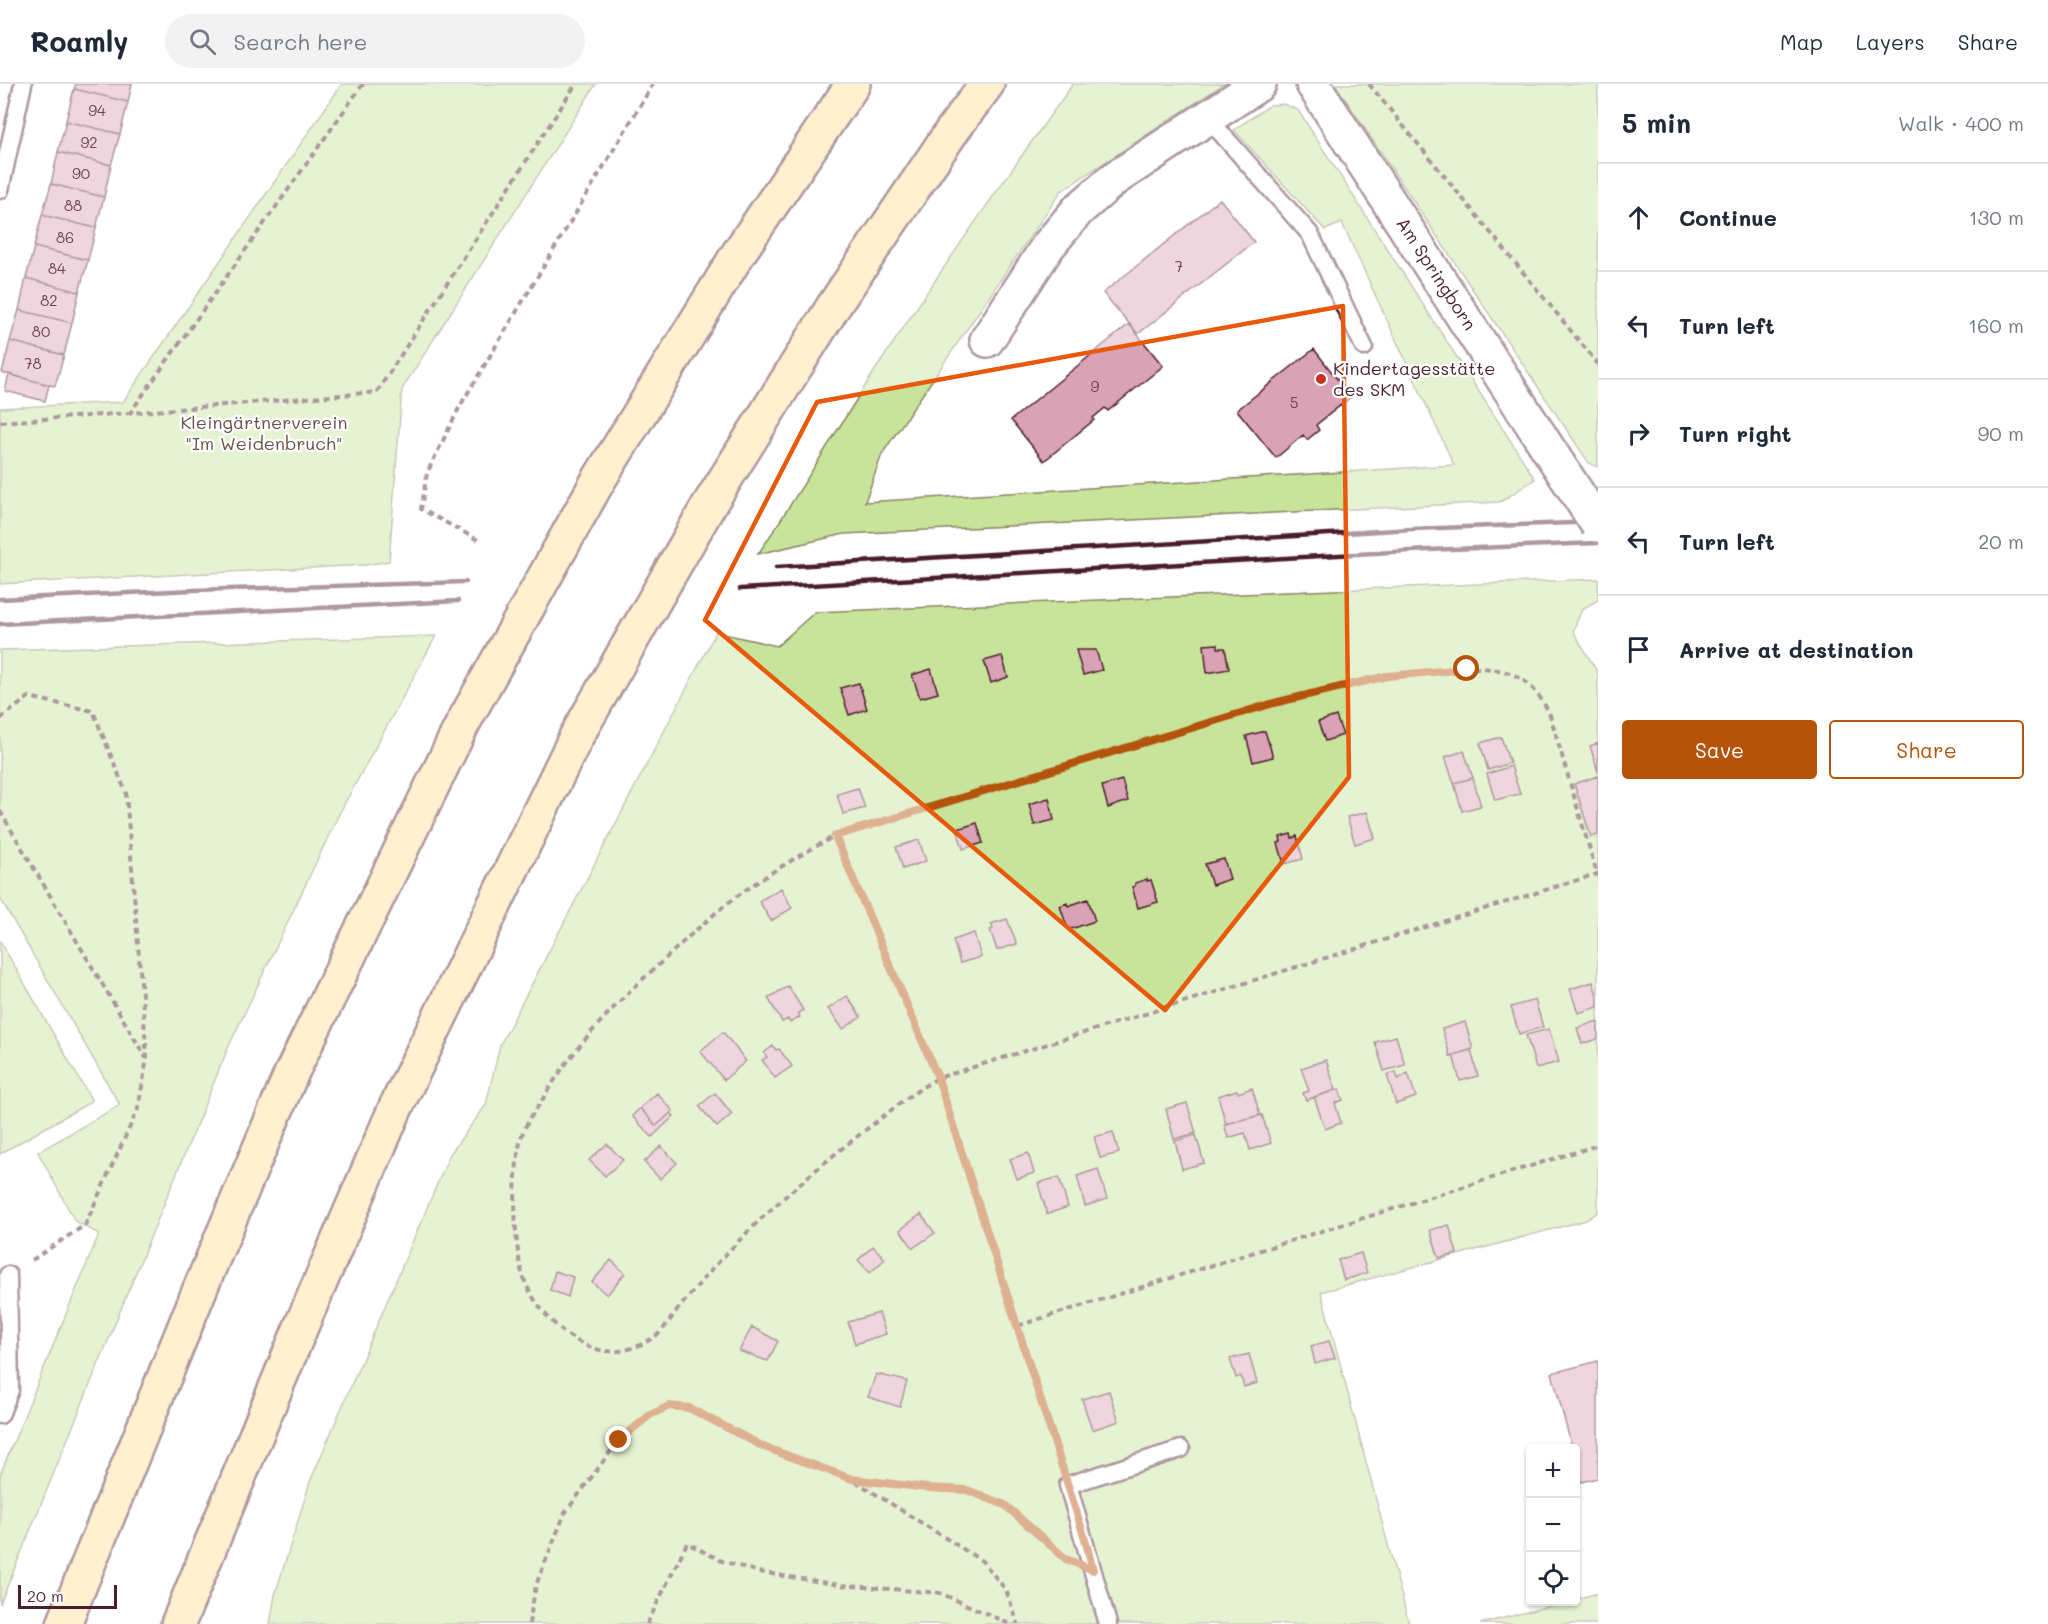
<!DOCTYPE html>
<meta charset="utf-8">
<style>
:root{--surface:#fff;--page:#f2f2f3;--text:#1f2937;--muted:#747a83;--line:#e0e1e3;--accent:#b45309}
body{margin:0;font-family:Mali,sans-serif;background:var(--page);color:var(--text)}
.controls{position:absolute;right:18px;bottom:18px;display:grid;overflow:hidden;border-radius:6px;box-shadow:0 2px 4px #0004}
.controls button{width:54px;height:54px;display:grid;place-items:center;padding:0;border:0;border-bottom:2px solid var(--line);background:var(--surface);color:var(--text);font:30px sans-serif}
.scale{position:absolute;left:18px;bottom:15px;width:99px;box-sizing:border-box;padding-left:6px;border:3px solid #4a1f2b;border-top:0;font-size:16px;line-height:21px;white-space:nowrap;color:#4a1f2b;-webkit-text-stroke:4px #fff;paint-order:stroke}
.stop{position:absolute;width:18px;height:18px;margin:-14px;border:4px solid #b45309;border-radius:50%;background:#fff}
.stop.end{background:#b45309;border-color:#fff;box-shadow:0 2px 6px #0008}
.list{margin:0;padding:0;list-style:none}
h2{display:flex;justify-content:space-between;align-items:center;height:78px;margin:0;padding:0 24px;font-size:26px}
h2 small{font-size:20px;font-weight:400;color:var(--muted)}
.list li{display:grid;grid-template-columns:39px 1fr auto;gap:18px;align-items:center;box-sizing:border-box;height:108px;padding:0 24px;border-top:2px solid var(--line)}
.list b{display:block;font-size:22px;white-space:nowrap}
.list em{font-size:20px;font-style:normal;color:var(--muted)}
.actions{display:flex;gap:12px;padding:18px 24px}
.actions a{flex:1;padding:14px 0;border:2px solid var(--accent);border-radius:6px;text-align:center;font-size:21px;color:var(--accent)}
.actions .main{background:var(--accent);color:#fff}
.icon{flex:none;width:33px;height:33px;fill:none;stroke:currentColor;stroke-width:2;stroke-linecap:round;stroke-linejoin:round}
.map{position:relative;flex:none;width:1598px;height:1540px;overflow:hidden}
header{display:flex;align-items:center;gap:36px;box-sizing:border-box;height:84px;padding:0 30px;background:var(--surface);border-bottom:2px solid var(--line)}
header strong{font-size:28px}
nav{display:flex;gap:33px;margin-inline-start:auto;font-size:21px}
.search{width:420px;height:54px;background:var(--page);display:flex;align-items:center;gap:15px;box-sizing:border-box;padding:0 21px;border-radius:33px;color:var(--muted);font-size:22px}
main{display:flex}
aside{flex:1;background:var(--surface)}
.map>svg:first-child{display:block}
</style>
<header>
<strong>Roamly</strong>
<div class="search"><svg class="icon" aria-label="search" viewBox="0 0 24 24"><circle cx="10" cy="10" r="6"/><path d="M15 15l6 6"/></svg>Search here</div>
<nav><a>Map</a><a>Layers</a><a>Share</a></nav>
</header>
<main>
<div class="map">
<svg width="1598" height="1540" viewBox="0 0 1598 1540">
<rect width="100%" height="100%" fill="#fff"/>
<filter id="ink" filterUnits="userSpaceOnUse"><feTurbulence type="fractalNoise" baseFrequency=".0167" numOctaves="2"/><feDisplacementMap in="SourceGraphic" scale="12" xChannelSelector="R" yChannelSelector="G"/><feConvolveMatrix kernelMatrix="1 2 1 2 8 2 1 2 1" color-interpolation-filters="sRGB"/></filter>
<g filter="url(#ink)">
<path fill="#c8e49b" stroke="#898263" stroke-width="1.5" d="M342,0H596L402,305L389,477L365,481L0,500V324L123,318Z
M1073,0H1224L1061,107L882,370L865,418L1454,381L1342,139L1325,146L1234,46L1270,21L1284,20L1298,26L1535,395L1500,418L844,450L758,470C799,410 836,347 876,285C939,189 1005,94 1073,0Z
M1335,0H1598V383L1589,379Z
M1598,495V516L1582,525L1573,547L1598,589V1128L1586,1136L1321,1208L1409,1540H270L275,1511L310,1398L450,1070L486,1021L500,961L716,548L777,562L815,528Z
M436,552L339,730L228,964L0,1520V1391L99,1150L75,1137L38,1068L120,1021L0,814V566Z
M0,857L92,1017L0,1070Z
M1598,1509V1540H1480L1566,1518H1576V1515Z"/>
<path fill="#daa2b5" stroke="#4a1f2b" stroke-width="1.5" d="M76,0H132L128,18L74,5Z
M74,5L128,18L120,50L66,37Z
M66,37L120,50L111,81L58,68Z
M58,68L111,81L104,113L51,100Z
M51,100L104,113L96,144L42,131Z
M1220,115L1254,158L1138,250L1103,209Z
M42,131L96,144L88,176L34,163Z
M34,163L88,176L79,208L26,194Z
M26,194L79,208L72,239L19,226Z
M19,226L72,239L64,271L10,257Z
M1129,240L1163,282L1108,327L1105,324L1093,334L1094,336L1044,377L1011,336Z
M10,257L64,271L55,302L2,289Z
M1314,265L1351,313L1316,341L1319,346L1307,356L1303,351L1276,374L1237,326Z
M9,290L49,301L45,317L5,307Z
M1218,560V564H1225L1229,585L1207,589L1204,561Z
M1076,566H1096L1102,586L1083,591Z
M1002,572L1008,593L991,599L984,577Z
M931,585L938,609L920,614L912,591Z
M859,599L867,625L849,631L840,604Z
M1336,632L1343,651L1325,657L1318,638Z
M1265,647L1273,673L1253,678L1246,652Z
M1501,653L1510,679L1488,686L1480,659Z
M1598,659V688L1590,662Z
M1464,667L1473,694L1454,699L1445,673Z
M1511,682L1520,710L1495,716L1487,690Z
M1598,692V751L1591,753L1574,700Z
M1473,694L1481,722L1462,727L1454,699Z
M1122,696L1128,717L1108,724L1102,702Z
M858,704L865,724L843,730L837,710Z
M1049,714L1054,736L1034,741L1029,720Z
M1367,728L1375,754L1355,760L1347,733Z
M977,739L983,759L963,765L957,745Z
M1291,750L1292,754L1297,752L1303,775L1284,780L1278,759L1281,758L1280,753Z
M919,756L926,777L903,785L896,763Z
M1224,775L1230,795L1212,801L1205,780Z
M1147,795V797L1151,796L1158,818L1138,824L1132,803L1135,802V799Z
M781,804L792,824L771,837L759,817Z
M1088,815L1095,837L1068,846L1060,822L1067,819L1068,822Z
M1007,835L1017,860L997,866L990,846L993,845L991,840Z
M974,849L981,873L960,879L953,856Z
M1593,898L1598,914V923L1578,929L1570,905Z
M788,902L803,926L798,929L800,933L790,939L788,935L782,938L768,914Z
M847,912L861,933L843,945L828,925Z
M1535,916L1543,943L1519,950L1511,923Z
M1598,937V955L1582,960L1577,944Z
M1465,938L1473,965L1450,972L1442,945Z
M1549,945L1559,978L1536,984L1526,951Z
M723,948L746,977L724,996L700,967Z
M1396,952L1405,981L1384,987L1375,958Z
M773,962L776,966L779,965L792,982L775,994L762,976L767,973L764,969Z
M1471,966L1478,992L1460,997L1453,971Z
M1326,976L1336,1006L1306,1016L1303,1009L1309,1007L1301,984Z
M1396,988L1398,995L1408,989L1416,1013L1396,1020L1387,991Z
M1252,1004L1260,1031L1226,1040L1218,1012L1237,1006L1238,1009Z
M1339,1005L1343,1016L1335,1019L1341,1039L1325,1045L1314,1013Z
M657,1009L673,1027L656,1042L640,1024Z
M715,1009L732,1030L717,1043L699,1022Z
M1187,1019L1196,1049L1174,1055L1166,1025Z
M640,1024L656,1042L671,1029L674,1032L652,1053L632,1032Z
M1262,1031L1271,1059L1250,1066L1245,1049L1228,1054L1224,1040Z
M1113,1048L1119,1069L1100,1074L1094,1053Z
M1196,1051L1204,1079L1182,1085L1175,1057Z
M607,1060L623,1076L605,1092L589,1076Z
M661,1062L677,1079L660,1095L644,1078Z
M1028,1069L1034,1089L1017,1095L1010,1075Z
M1098,1085L1107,1115L1085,1122L1077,1092Z
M1059,1093L1068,1123L1047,1130L1038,1099Z
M921,1130L935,1149L913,1164L900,1146Z
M1449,1141L1457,1170L1439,1174L1430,1146Z
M873,1162L885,1175L870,1189L858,1176Z
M1361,1169L1367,1189L1344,1196L1338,1176Z
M611,1176L625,1189L607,1211L592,1198Z
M555,1187L573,1193L568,1213L550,1206Z
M879,1229L886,1250L855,1260L848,1238Z
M752,1243L778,1257L768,1277L739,1267Z
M1329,1257L1335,1274L1315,1280L1311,1262Z
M1249,1270L1257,1299L1244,1303L1241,1292L1236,1294L1230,1275Z
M1598,1277V1394L1581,1398L1576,1378V1364H1572L1552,1289Z
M876,1290L907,1297L900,1323L868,1313Z
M1109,1307L1119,1337L1092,1346L1082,1315Z"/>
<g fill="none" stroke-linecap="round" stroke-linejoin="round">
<defs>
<path id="lane" d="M1207,33L1310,150L1364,263
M0,106L23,0
M0,1331L10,1306L8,1191
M1108,1540L1068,1401L1181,1365"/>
<path id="street" d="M1313,0L1558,380
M987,256L1048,162L1078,126L1114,95L1259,0"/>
<path id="highway" d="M64,1540L200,1205L292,988L463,639L598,397L738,170L853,0
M178,1540L303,1238L395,1025L576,653L709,421L833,223L954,44L987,0"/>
</defs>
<use href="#lane" stroke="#4a1f2b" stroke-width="21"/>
<use href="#street" stroke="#4a1f2b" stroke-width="38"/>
<use href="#highway" stroke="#4a1f2b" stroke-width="38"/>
<path stroke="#4a1f2b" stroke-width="4" stroke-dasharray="6 4.5" stroke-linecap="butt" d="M363,0L130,329L377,308L576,0
M1369,0L1598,280
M0,338L130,329
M478,456L421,425L427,389L460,322L653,0
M0,635L29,613L93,627L126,709L147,974L138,1025L85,1141L29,1178
M0,727L146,974
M835,752C941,720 1046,688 1152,656C1247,627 1344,593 1443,586C1462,585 1484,582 1502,587C1526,592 1540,610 1550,631L1597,790
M1598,792L1597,790L938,994C911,1009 888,1029 863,1048C788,1106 717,1171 661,1248C646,1260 627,1269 607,1267C571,1264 534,1225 523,1192C513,1162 512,1078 523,1048C528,1036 537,1024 544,1013C576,959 620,915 666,874C683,858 699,843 717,828C753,798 794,774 835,752L938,994L1017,1242L1598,1061
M1017,1242L1060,1377
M855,1397L982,1477L1006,1506L1018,1540
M529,1540L536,1501L565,1429L619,1356L650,1331L669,1322L689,1324L764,1363L852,1395L927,1404L967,1406L1005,1421L1060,1470
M647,1540L687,1459L722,1477L759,1488L840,1501L940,1509L1010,1540"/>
<use href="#lane" stroke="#fff" stroke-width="16"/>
<use href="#street" stroke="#fff" stroke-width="33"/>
<use href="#highway" stroke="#fedd96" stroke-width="33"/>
<path stroke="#4a1f2b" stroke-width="4.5" d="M776,483L1412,445L1598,438
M740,505L1428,466L1598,459
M0,515L194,506L466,498
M0,540L458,517"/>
<defs>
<path id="street-bridge" d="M1558,380L1598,441"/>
</defs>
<use href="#street-bridge" stroke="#4a1f2b" stroke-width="38" stroke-linecap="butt"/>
<use href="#street-bridge" stroke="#fff" stroke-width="33"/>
</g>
</g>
<g fill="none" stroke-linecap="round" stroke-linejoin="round" filter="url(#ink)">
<path stroke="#b45309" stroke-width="8" d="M619,1356L650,1331L669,1322L689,1324L764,1363L852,1395L927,1404L967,1406L1005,1421L1066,1475L1093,1486L1085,1455L938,994L835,752L1274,619L1387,592L1467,585"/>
</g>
<path d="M0 0H1598V1540H0ZM1343,222L1349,693L1165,926L705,536L817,318Z" fill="#fff" fill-opacity=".55" fill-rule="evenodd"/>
<path fill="none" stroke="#e8590c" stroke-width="4.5" stroke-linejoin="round" d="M1343,222L1349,693L1165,926L705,536L817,318Z"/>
<circle fill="#c8321e" stroke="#fff" stroke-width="2" cx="1321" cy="295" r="6"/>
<g text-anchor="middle" stroke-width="4.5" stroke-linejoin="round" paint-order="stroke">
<g font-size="15" fill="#6e404e">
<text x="97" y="32">94</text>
<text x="89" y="64">92</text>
<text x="81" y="95">90</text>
<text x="73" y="127">88</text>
<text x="65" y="159">86</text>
<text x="1179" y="188">7</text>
<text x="57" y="190">84</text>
<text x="49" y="222">82</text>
<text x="41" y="253">80</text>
<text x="33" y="285">78</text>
<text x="1095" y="308">9</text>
<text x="1294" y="324">5</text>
</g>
<g font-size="18" fill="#4a1f2b" stroke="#fff">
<text transform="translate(1436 190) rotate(57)" y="6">Am Springborn</text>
</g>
<g font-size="18" fill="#4a1f2b" stroke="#fff" text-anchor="start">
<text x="1333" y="291">Kindertagesstätte<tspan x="1333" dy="21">des SKM</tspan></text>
</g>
<g font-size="18" fill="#6a5047" stroke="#fff">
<text x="264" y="345">Kleingärtnerverein<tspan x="264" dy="21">"Im Weidenbruch"</tspan></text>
</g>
</g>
</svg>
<div class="controls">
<button>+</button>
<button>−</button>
<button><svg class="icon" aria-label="locate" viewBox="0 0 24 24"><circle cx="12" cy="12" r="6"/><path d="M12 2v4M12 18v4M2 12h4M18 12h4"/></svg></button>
</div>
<div class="scale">20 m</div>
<div class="stop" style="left:1467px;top:585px"></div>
<div class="stop end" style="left:619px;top:1356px"></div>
</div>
<aside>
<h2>5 min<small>Walk · 400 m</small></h2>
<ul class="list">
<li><svg class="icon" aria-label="ahead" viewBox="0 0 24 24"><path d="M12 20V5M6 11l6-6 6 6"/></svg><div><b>Continue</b></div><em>130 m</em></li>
<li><svg class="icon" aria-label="left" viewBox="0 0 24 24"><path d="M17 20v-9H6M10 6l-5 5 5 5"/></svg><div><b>Turn left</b></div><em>160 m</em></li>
<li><svg class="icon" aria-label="right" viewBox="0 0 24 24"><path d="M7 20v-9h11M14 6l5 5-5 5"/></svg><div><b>Turn right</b></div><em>90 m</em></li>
<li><svg class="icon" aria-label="left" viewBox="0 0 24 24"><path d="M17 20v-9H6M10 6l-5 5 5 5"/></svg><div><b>Turn left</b></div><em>20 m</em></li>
<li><svg class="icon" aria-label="arrive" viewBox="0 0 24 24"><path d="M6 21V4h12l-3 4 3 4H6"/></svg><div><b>Arrive at destination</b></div></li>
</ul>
<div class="actions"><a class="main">Save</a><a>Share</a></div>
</aside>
</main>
